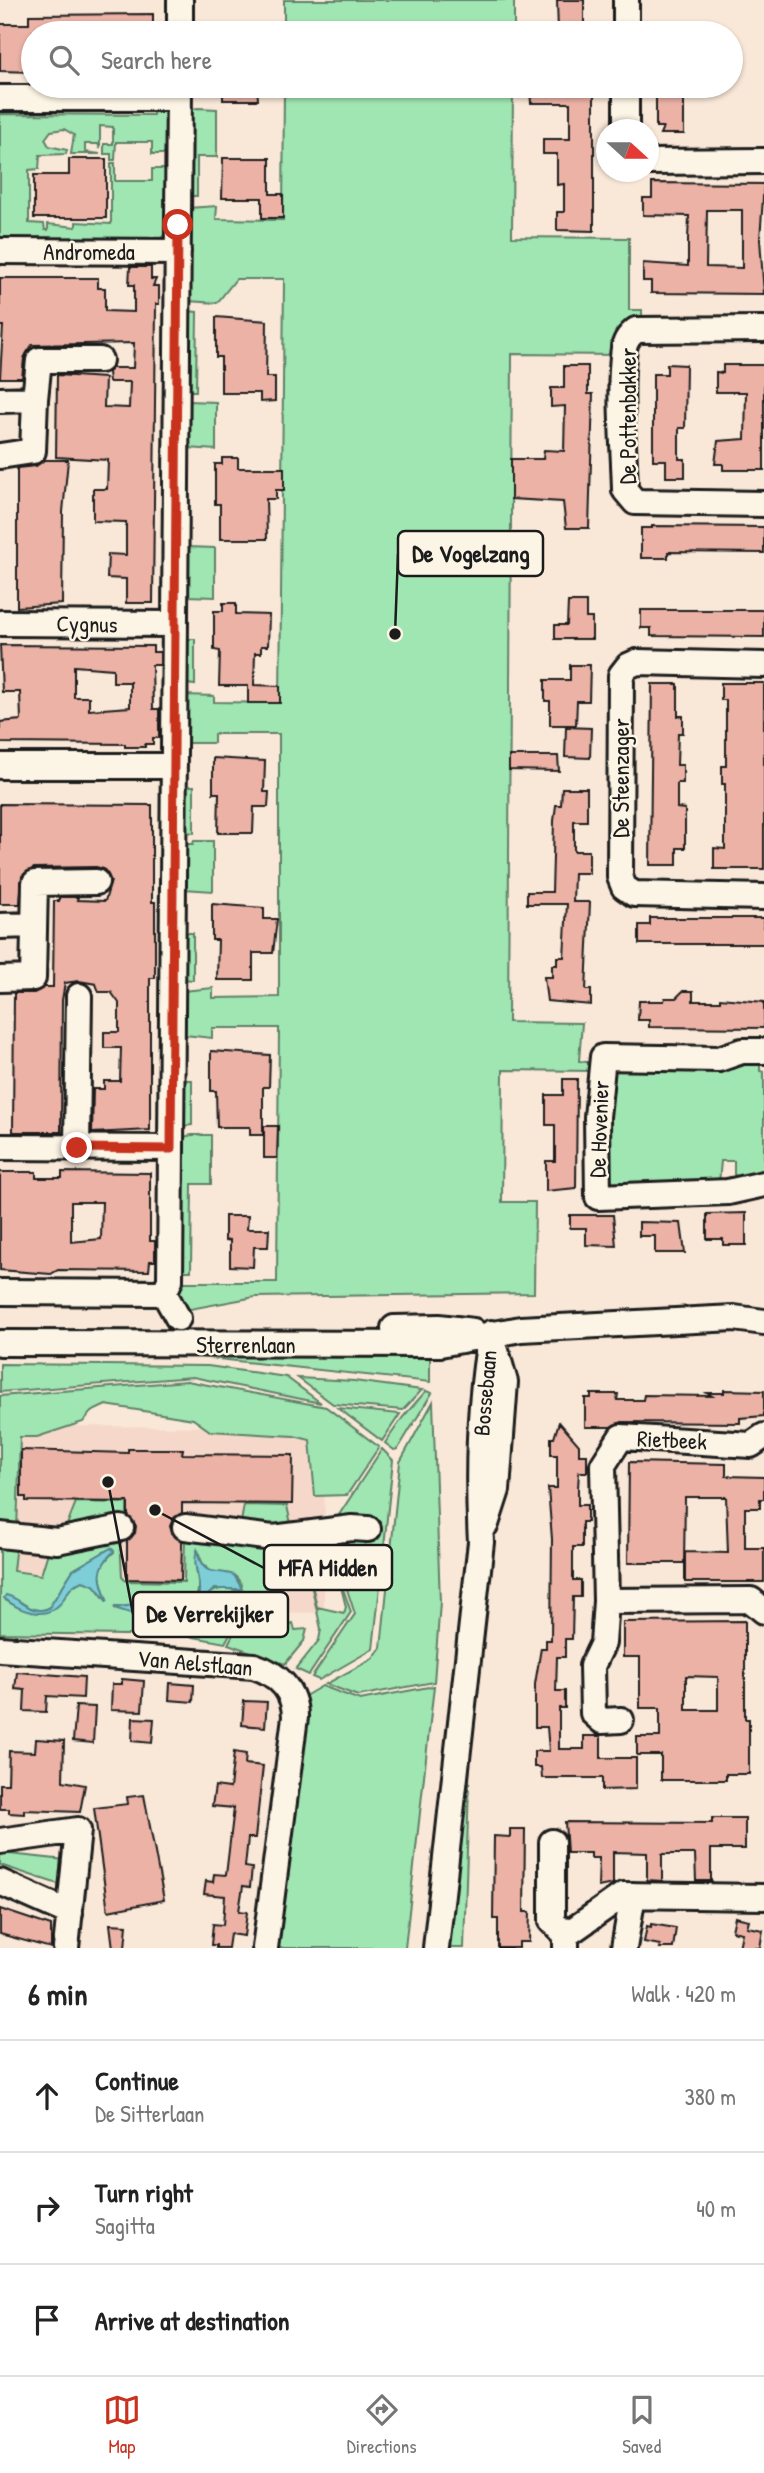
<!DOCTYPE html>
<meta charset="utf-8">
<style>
:root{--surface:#fff;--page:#f2f2f2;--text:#222;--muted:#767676;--line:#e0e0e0;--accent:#c8321e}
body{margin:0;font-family:"Patrick Hand",sans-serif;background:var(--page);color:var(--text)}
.compass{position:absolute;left:596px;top:119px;width:63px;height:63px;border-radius:50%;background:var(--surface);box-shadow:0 2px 5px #0004;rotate:111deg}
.stop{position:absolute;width:21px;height:21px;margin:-16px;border:5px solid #c8321e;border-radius:50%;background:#fff}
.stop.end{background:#c8321e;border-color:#fff;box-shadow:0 2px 7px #0008}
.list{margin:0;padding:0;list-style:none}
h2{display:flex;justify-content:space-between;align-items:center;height:91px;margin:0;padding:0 28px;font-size:30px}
h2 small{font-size:23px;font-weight:400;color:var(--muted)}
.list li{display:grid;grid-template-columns:46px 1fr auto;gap:21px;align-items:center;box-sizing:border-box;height:112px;padding:0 28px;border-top:2px solid var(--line)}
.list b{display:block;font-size:26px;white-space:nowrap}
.list p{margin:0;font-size:23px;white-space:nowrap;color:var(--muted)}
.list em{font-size:23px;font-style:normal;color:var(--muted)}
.icon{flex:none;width:38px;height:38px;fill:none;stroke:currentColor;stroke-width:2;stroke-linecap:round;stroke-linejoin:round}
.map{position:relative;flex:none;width:764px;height:1948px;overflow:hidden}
.search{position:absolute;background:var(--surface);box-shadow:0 2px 5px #0004;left:21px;right:21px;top:21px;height:77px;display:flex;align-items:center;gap:18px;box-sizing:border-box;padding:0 24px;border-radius:38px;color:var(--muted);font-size:26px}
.sheet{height:427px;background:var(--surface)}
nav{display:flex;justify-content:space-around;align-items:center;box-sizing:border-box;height:98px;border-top:2px solid var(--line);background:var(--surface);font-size:19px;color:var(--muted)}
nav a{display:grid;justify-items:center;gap:4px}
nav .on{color:var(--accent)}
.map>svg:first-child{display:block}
</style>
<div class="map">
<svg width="764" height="1948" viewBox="0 0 764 1948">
<rect width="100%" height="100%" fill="#f9e8d8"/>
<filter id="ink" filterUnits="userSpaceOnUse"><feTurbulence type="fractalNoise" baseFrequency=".0143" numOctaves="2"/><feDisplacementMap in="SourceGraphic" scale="14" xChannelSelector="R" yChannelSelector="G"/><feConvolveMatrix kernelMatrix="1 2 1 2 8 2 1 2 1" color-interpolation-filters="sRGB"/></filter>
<g filter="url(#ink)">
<path fill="#f5d8c9" d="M0,1426L325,1427L324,1613L0,1609Z"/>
<path fill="#a0e6b2" stroke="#5e8167" stroke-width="2" fill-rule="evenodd" d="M284,0H514V33H284Z
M284,86H513L512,237L629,238V310H642V322L618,355L512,354L508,1022L582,1023L579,1061L593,1063L595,1071L503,1070L502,1202H535L534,1293L255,1297L185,1310L177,1294L182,1282H277L279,1028H212V1038L185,1035L183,991L213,988V998L279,997V734H214V743H185V695L214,696V702L280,703L284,279H236L217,303L188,301V208L217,206L216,219L283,220Z
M198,108L217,109V157H197V196H190L191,109Z
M154,109H160L169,117V154H152V142H116L115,160H111V154H104V144H113V127L100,126V149L98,144H85V152L100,154H71L74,135L64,129L51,131L45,139L49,146L67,150L66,154L40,155L39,169L29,170V223L44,224L45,230H48V224L76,227V222L111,224V163H115V181H152V169H169L168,230L159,241L0,240V114L153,115Z
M188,311L197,312L196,391H188Z
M187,401L216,402V450L188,448Z
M187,547L215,548V597L187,596Z
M186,639H195V685L187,684Z
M185,786H194V833L185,832Z
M194,841H213V891L184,889L185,844H193Z
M184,933H193V980L183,979Z
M760,1057V1071L764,1072V1179H740L734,1174V1161H721L719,1183L609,1185L606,1070Z
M183,1080H192V1125L183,1126Z
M192,1135H211V1184H192L191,1271H182L183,1137Z
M0,1348L430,1354V1382L200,1357L0,1356Z
M0,1364L208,1366L286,1377L321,1403L193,1377L0,1392Z
M298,1378L354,1381L422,1390L403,1410L333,1404Z
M187,1381L326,1407L379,1447L347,1495L315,1496L310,1440L294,1436L210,1431L193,1419L106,1405L91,1412L83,1422L37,1437H20L17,1532L0,1530V1396Z
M426,1391L432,1393L398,1449L394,1450L385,1443L403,1417Z
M433,1402L440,1602L434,1682L358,1696L326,1684L372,1659L381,1648L400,1462Z
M338,1408L400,1414L382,1441Z
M382,1449L393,1460L382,1566L339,1565L330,1537L355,1534L365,1544L378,1535L335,1521Z
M76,1502L127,1503V1519L63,1535Z
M244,1505L287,1506L292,1528H240Z
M185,1536L271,1543L265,1584L269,1594L238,1619L225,1643L188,1636L0,1633V1542L16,1543L13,1571L41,1575L50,1546L120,1537L122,1577L126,1581L184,1582ZM111,1548L114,1552C90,1573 103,1580 107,1602L94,1585L83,1581C71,1584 68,1591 62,1600C47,1622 22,1610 5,1600L41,1611L49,1608L73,1570ZM198,1550C202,1573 216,1574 236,1577L242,1585L240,1592C213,1582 208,1596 192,1613L188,1611C209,1585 190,1575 198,1550ZM151,1604L179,1612L178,1616H140L114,1607Z
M326,1538L335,1564L324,1552L306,1557L317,1607L344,1613L346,1607L337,1571L351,1612L309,1675L296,1669L319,1640L321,1629L301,1540Z
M341,1571L381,1577L373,1649L319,1680L312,1677L355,1614Z
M271,1598L284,1626L293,1623L295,1630L307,1629L304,1641L285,1664L228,1644L238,1625Z
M322,1686L360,1700L434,1686L405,1948H277L300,1699Z
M471,1719L464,1948H445Z
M0,1853L74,1861L70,1888L0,1865Z"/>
<path fill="#7eced8" stroke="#57878d" stroke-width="2" d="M111,1548L114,1551C95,1569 99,1581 108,1602L94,1585L83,1581C69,1585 68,1594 60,1604C44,1621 19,1611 4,1598L6,1595C23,1599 30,1616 49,1608L73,1570Z
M197,1550C203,1579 214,1568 234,1575L242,1589H214L188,1615L186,1612C213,1593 189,1570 197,1550Z
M142,1604L154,1605L180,1615L140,1616L114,1608Z"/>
<path fill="#ecb2a6" stroke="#1c1c1c" stroke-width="2" fill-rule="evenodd" d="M557,0H584V32H558Z
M153,14V32L33,31V72L0,71V24H29V15Z
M223,86H257L258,100H223Z
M565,86H594V231L557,230V212H564V184L557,185V154H543V139H570V103H531L530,89Z
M660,86H684V134H660L663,127H656V94H660Z
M223,158H270V194H283V218H262V198H222Z
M69,159H106V218H34V175H69Z
M652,183L764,184L760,239L764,294L651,293V281H643V263L688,266V239L689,216L643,215V198H652ZM707,210H742V268L706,267Z
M130,267H151V279H156L153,286H159V304H156L153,603H126V579L107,578L108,554L126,555V522L93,521V489H107L108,460L56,457L57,375L105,378L104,407L129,408L130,382H109L108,372L112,368H133L134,343L32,345L24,358L22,378H0L3,326H0V278H98V288H105V311L134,312V285H129Z
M216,317L267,321L266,377H275V401L260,402V393H221V357H216Z
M667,364L686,365L685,428H679V459H685V477H666V460H653V374H667Z
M723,365H764V470H723V464H715L718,441L745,439L746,392H716V372L723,373Z
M564,366H588V394H593L589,528H566L563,502L511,499V459H543L544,450L564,451L565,406L551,407V388H564Z
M222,458H238V468H284V490H276V499H266L267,539H220V504H215V464H222Z
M44,460H68L63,512L62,604L17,607V468L36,466Z
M652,526L764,527V553L668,552V558H641V528H652Z
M568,602H586V618H592V639H555V625H567Z
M223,603H236V614L269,615L268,646H261V653H255L254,685L280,686V703H248V686H219L220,651L214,650V611H223Z
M641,610H764V637L651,636V628H641Z
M0,645L153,646V652H160V665H152L153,709H159V738H153V744H145V747H125V744L0,743V722L21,720L20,692H2ZM74,666L113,669V682H130V707L89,710V697H74Z
M570,665H590L589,701H577L576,725H550V701H545V680H570Z
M721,683H764V869H714V848L725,849V784H722V766H726V700H721Z
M652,684H678V716H683V733H678L677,765H683V783H677V808L685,809V848H677V865H650Z
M566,727L591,728L590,758L565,757Z
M509,756H558L559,771L509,770Z
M213,758L265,761L264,792H269L268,807H254L253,833H218L219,793H213Z
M562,788H587V821H574V851H589V873H574L573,902H590L586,990H591V1005L547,1001L544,977H552V965H557V957H564L567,904H527V892H552L554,821L556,805H561Z
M0,804L152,805V902H155V978H150V1130L92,1133L93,1089H104V1081H120L121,1048H104V1032H119V1003L111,992H99L96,984L79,981L65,983L62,1000L61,1132H13L14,993H34L45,987H53L54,901H59V897H78L77,900L105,901L111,881L104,869L96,867L34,868L22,876L20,904H0Z
M212,904L264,908V919H277L273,953H253V980H217L218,940H212Z
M650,918H764V944H639V925H650Z
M683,991H693V1001H720V998L764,1002V1028L649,1027V1020H638L639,1001H664L665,998H676Z
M211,1051L270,1055L269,1087H263V1135H250V1127H217L216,1091H211Z
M563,1079H577L576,1188L546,1191V1161H555V1125H546V1095H563Z
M264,1126H278L277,1158H264Z
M0,1172H36V1178H62V1172L150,1173V1241H155V1261H150L149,1271L58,1270L51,1274L0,1270ZM71,1202H102L101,1239L71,1242Z
M746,1213V1245H723V1239H707V1214Z
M570,1215H613L616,1246L586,1245V1228H570Z
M225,1216H248L247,1229H269L268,1247H254L253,1267L230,1266V1240L225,1241Z
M639,1222L681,1223L685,1253H655V1236H639Z
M724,1390L764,1391V1416L740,1418V1423L622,1422L611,1427H585V1398H591V1394H618L617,1400H643L644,1395L712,1396L707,1393H724Z
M559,1422L579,1445V1455H587V1472H579L578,1488V1505H587V1522H582V1547H573V1580H581V1597H573L572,1639H565V1657H557L556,1691H565V1708H559V1749H584V1736H601V1758H636V1789L602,1790V1778H542L541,1767H534V1751H549L547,1727H535V1684L541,1648H546V1640H551L552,1539L548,1488H557V1455H551V1438H554Z
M128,1449H183L182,1454L293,1455L292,1504L182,1503V1513L174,1518L170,1526L172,1533L182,1541L181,1580L127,1579V1541L135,1533L136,1526L128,1515V1502L26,1501V1497H21V1450L128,1453Z
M629,1462L726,1464V1476L764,1477V1499H760V1508H745V1548H764V1582H685V1552L728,1553L726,1497H685L684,1563H628Z
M745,1621V1719H749V1774H726V1780H661V1755H637V1737H660V1708H640V1657H623V1622ZM686,1676L718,1677V1710H686Z
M17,1672L84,1677L83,1698L47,1696L46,1712L24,1711L25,1690L15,1689Z
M122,1679L144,1681L142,1711L111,1710L112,1684H122Z
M170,1683L194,1685L193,1702L169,1700Z
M244,1701L267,1702L265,1727L242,1725Z
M76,1706L95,1707L93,1743L73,1741Z
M133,1718L154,1719L152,1743L132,1741Z
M36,1739L64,1741L63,1781L85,1785L80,1812L24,1810V1814L9,1813V1809H0V1784H8L9,1751L35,1752Z
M234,1752L246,1754L245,1764L263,1766L255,1838H248L245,1867L252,1868L250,1887L243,1886L239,1911L247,1912L244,1936L230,1934L228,1948H216V1945H211L213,1924L223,1925L225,1896L204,1894L206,1881L213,1882L214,1874L226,1875L234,1808L212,1806L215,1786L230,1788Z
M144,1795L164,1900L108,1911L94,1808L128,1804L127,1797Z
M712,1818H745V1849H711V1881H696L695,1854H662V1881L647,1880V1853L613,1852V1884L598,1887L599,1858H591V1853H567L565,1822L712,1823Z
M510,1829H525L524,1912H530L529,1942H519V1948H498V1919H493L494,1836L510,1837Z
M0,1909L51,1926V1948L0,1934Z
M735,1917L749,1920L747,1927L763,1930L760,1948H739L742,1933L732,1931Z
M110,1924L127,1925L125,1948H113Z
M651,1924L676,1928L673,1948H659L660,1945L644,1942L647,1926L651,1927Z"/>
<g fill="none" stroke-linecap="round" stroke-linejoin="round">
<defs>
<path id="minor" d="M180,33V0
M626,33V0
M0,98H179
M626,130V86
M648,162L764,161
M0,251L178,252
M764,329L636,330C630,335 626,339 624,348C618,391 624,446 625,490L635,502L764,504
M35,399L39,360H100
M0,400L35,399L33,451L0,456
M0,623L175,624
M764,665L637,662L628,666L621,675L620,877L624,887L634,894L764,897
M0,766H174
M0,926L33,925
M0,979L33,978L35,883L96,882
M764,1051H742L719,1059L603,1057L597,1117L598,1197L728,1192L764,1184
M0,1147L171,1148
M77,1148L79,996
M0,1292L164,1293L178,1318
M164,1293L170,1280L179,86
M394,1328L439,1327L473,1331
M0,1343L440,1344L521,1329L734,1318L764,1322
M486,1524L497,1490L505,1382L493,1340
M185,1527L273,1538L352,1528L368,1529
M0,1535L57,1541L121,1528
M606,1601L751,1600L764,1611
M0,1649L254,1666C278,1674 295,1690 295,1717L265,1948
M621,1720L602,1721L593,1713L592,1666L603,1643L606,1601L603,1465L621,1437L751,1445L764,1436
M0,1841L78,1830L66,1948
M552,1842V1921L566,1935
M0,1882L70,1913
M436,1948L481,1542C477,1472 479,1402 491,1333
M566,1948V1935L623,1895L764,1897
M624,1948L633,1895"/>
</defs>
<use href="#minor" stroke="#1c1c1c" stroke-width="30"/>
<use href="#minor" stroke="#fcf5e5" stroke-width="24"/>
</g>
</g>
<g fill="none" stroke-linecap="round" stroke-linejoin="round" filter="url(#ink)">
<path stroke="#c8321e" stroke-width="9" d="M77,1148L171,1149L178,225"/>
</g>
<g text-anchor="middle" stroke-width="5" stroke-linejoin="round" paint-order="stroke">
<g font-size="23" fill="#1c1c1c" stroke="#fcf5e5">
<text x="89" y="260">Andromeda</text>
<text transform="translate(628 416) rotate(-90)" y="8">De Pottenbakker</text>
<text transform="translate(87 624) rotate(1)" y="8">Cygnus</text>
<text transform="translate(621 778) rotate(-90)" y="8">De Steenzager</text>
<text transform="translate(599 1129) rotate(-88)" y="8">De Hovenier</text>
<text x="246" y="1353">Sterrenlaan</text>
<text transform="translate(485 1393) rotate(-85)" y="8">Bossebaan</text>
<text transform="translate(672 1440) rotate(3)" y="8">Rietbeek</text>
<text transform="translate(195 1663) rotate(5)" y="8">Van Aelstlaan</text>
</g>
</g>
<path fill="none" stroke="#1c1c1c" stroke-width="2.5" d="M395 634L398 554M155 1510L264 1568M108 1482L133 1614"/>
<g fill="#1c1c1c" stroke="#fcf5e5" stroke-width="2.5">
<circle cx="395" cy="634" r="7"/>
<circle cx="155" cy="1510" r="7"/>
<circle cx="108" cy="1482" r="7"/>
</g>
<g fill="#fcf5e5" stroke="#1c1c1c" stroke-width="2.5">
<rect x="398" y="531" width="145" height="45" rx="7"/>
<rect x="264" y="1545" width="128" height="45" rx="7"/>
<rect x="133" y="1592" width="155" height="45" rx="7"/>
</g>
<g font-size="24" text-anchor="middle" font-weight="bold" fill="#1c1c1c">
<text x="471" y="562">De Vogelzang</text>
<text x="328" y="1576">MFA Midden</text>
<text x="210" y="1622">De Verrekijker</text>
</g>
</svg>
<svg class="compass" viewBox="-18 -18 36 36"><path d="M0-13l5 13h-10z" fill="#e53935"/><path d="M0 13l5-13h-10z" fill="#767676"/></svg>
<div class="stop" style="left:178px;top:225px"></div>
<div class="stop end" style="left:77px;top:1148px"></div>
<div class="search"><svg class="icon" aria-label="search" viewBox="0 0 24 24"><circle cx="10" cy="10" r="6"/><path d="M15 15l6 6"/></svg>Search here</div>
</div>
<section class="sheet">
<h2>6 min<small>Walk · 420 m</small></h2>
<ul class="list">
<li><svg class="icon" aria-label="ahead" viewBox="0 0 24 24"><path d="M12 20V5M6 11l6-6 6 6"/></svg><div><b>Continue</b><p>De Sitterlaan</p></div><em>380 m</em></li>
<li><svg class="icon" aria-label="right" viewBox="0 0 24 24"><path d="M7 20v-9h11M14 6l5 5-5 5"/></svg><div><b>Turn right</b><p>Sagitta</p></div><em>40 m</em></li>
<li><svg class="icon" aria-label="arrive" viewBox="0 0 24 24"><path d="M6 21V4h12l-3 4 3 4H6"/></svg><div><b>Arrive at destination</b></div></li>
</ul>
</section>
<nav>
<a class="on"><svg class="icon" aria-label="map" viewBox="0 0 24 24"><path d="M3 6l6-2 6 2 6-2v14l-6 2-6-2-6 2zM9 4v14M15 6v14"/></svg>Map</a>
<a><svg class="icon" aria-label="directions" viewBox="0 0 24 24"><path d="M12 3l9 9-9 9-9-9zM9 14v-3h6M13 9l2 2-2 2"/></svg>Directions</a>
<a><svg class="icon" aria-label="saved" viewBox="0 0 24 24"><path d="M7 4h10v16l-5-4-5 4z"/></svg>Saved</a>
</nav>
